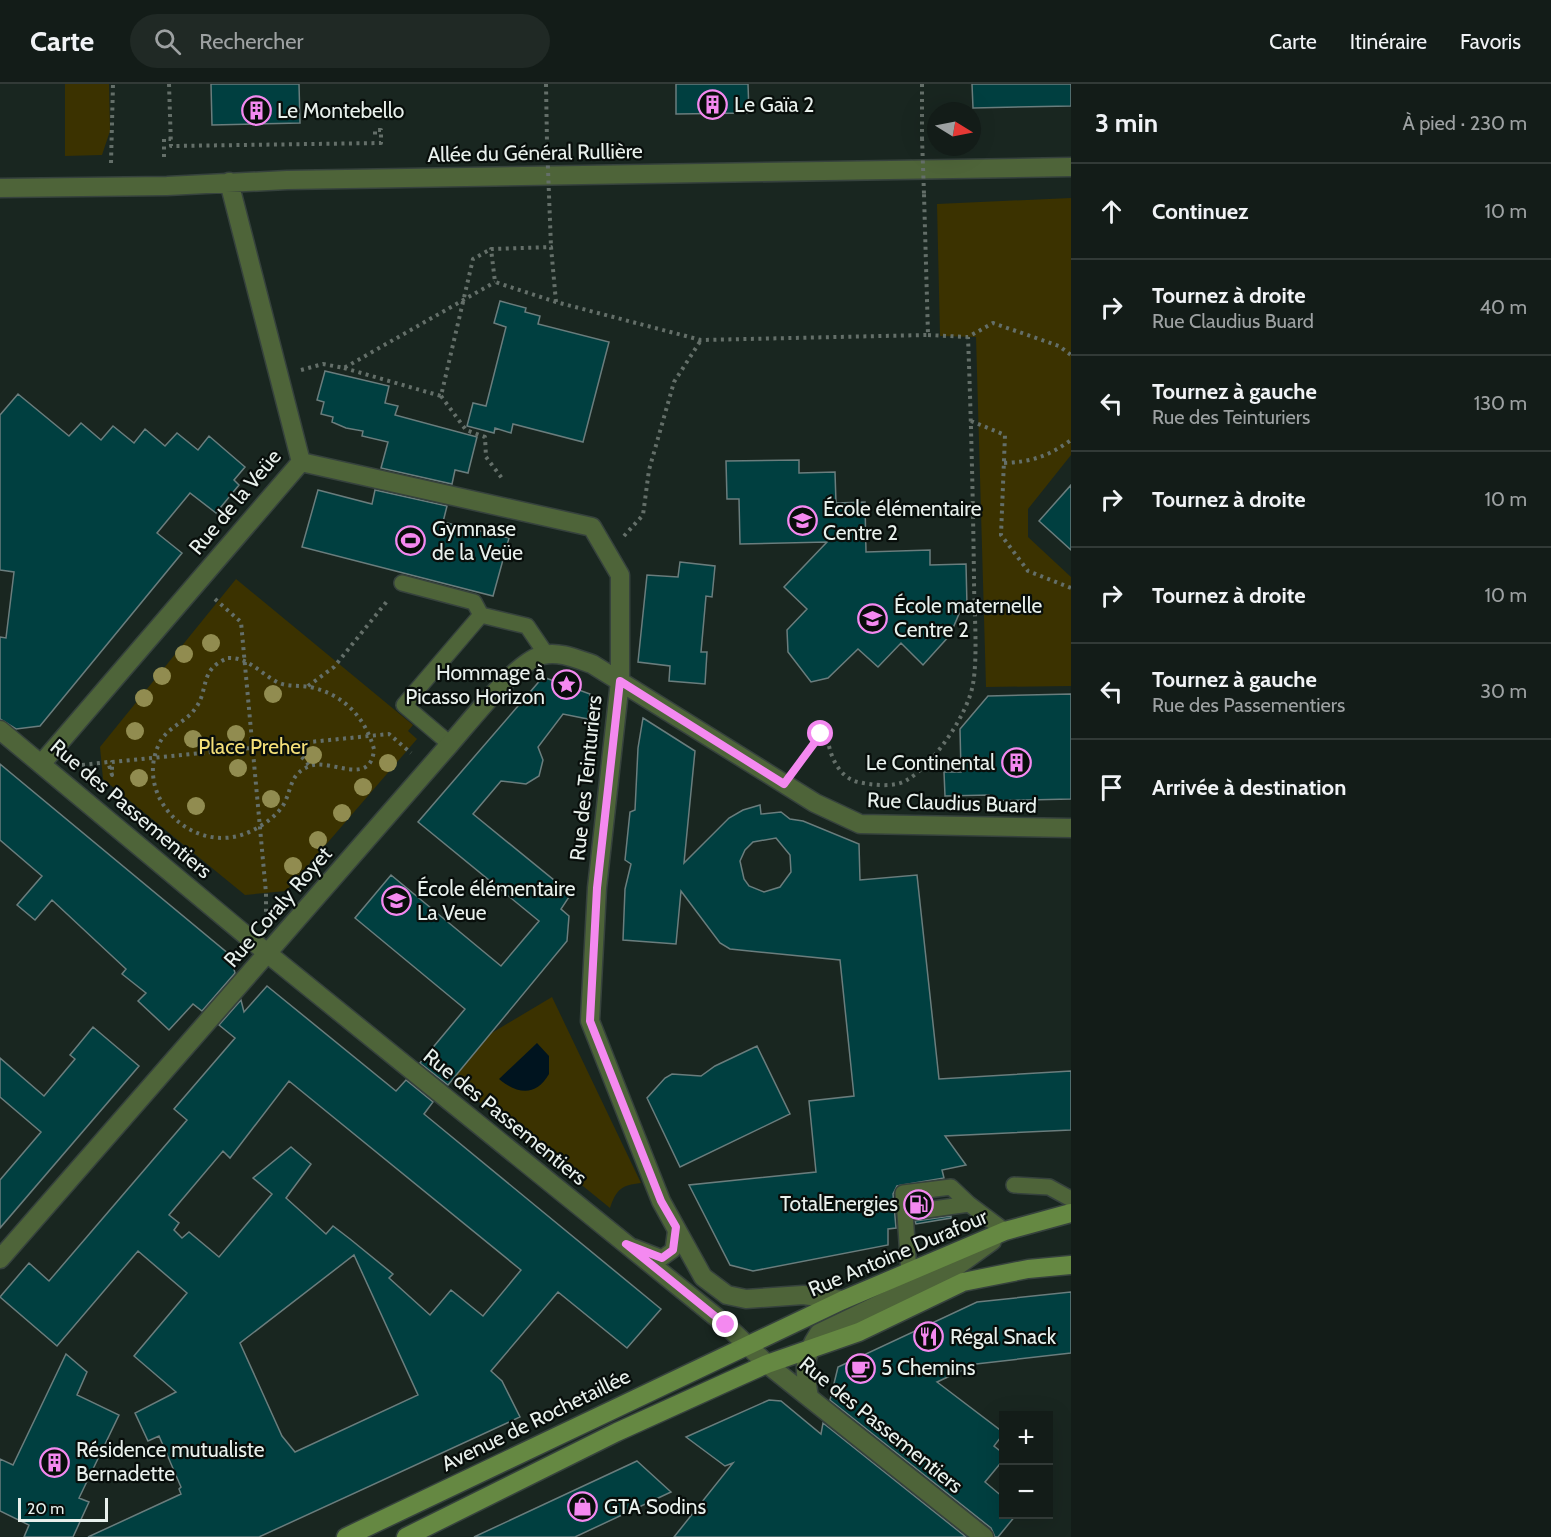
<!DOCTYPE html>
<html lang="fr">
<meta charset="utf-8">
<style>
:root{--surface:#131c18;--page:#202925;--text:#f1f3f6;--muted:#9da1a2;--line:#323a37}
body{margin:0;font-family:Cabin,sans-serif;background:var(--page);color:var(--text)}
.controls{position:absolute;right:18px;bottom:18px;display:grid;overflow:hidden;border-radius:0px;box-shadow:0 6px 24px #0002}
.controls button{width:54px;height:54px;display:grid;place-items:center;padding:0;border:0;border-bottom:2px solid var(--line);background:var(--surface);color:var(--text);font:30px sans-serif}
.compass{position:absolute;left:927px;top:18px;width:54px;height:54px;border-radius:50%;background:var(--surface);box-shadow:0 6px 24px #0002;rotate:100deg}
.scale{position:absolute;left:18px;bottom:15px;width:90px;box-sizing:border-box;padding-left:6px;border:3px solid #e8f0ec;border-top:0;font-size:16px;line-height:21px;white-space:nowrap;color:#e8f0ec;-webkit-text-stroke:4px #080e0b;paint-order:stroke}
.stop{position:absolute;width:18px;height:18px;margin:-14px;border:4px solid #f489f0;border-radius:50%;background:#fff}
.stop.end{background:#f489f0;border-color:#fff;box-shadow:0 2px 6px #0008}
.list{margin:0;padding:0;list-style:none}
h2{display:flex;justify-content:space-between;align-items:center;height:78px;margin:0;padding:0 24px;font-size:26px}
h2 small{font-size:20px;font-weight:400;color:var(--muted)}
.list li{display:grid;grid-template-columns:39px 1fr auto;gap:18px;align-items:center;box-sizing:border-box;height:96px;padding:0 24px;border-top:2px solid var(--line)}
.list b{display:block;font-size:22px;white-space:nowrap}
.list p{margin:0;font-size:20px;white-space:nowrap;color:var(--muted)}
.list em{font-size:20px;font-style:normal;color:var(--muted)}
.icon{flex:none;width:33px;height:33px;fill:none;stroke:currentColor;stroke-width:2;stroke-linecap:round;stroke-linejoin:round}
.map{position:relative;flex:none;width:1071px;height:1453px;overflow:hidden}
header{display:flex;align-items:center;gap:36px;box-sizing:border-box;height:84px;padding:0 30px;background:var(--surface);border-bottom:2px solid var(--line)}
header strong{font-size:28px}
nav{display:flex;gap:33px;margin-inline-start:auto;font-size:21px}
.search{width:420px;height:54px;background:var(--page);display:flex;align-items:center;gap:15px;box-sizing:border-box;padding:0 21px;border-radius:33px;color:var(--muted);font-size:22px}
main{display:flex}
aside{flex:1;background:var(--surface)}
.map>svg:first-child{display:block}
</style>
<header>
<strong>Carte</strong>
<div class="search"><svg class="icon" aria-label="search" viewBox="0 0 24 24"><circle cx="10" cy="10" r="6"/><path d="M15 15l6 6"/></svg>Rechercher</div>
<nav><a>Carte</a><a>Itinéraire</a><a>Favoris</a></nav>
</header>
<main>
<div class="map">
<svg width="1071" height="1453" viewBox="0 0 1071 1453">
<rect width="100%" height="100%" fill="#192620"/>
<path fill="#3b3200" d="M65,0H109L110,47L102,71L65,72Z
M1071,114V371L1028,425V453L1071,493V602L986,603L976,253L940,252L937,120Z
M236,495L413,641L408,647L417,655L286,807L245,811L103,695L100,663Z
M552,913L641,1099C621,1101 616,1106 610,1124L452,996L490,950Z"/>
<path fill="#00141f" d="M537,959L549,972V990C536,1013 517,1010 499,995Z"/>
<path fill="#003f40" stroke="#6a7d7d" stroke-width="1.5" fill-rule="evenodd" d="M211,0H299L300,39L212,41Z
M676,0H748L749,29L676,30Z
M972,0H1071V22L973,24Z
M500,217L526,224L525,228L540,232L538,240L609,258L583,358L513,340L511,349L495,344L494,349L467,342L473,319L486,322L506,243L494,239Z
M325,287L389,302L385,319L398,322L395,331L477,353L468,389L455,386L452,400L381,384L388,358L362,352L363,347L346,344L332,338L333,333L321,330L324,318L317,316Z
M18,310L69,352L81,339L101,356L113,342L134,359L145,345L165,362L177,349L198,366L209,352L245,383L234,396L239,401L216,429L190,409L157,449L182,469L40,642L16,645L0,635V553L6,554L14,488L0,486V331Z
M799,376V389L835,388L836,419L865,418L866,468L930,466V481L966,480L967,522L959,530L950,551L923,581L901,559L878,583L858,565L828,594L811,598L788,568L787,546L807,525L784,503L827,458L740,460L739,415H727L726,377Z
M1071,401V466L1039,437Z
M318,406L372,420L375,406L447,422L443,438L509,454L493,512L302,463Z
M680,478L715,482L712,513L706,512L701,568H707L705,600L669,597L670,582L638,578L647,491L678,493Z
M543,593L590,610L588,635L563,630L538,663L543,676L539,692L526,700L501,697L473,730L571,810L561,825L569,832L567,857L448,1001L420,979L465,925L355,834L391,791L501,882L539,837L418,738Z
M1071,610V715L989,717V711L945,712L944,688H961L960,645L988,612Z
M643,634L695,667L684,779L729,734L743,726L760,721L761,730L781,728L790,735L803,737L859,760L860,796L917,791L939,995L1071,987V1046L945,1052L966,1081L942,1086L944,1094L897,1102L893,1110L896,1144L888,1145V1161L753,1187L730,1181L689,1101L816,1088L809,1017L854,1012L840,876L730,865L720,859L681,807L676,860L623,856L625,805L631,780L625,776L630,728L635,726L638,664ZM776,754L790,771L791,788L780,803L764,808L749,802L744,795L740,777L745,766L753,758Z
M0,680L230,871L235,889L202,927L193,920L169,946L138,917L146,909L122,890L126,885L52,816L35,836L17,821L42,792L0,756Z
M267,902L396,1007L406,996L433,1018L424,1030L661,1225L627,1264L558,1208L491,1287L502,1297L520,1333L259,1453H88L181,1410L179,1405L181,1403L159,1352L148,1357L135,1329L176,1308L134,1272L187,1209L138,1167L57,1262L0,1213L29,1179L49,1197L187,1036L174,1025L235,954L219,941L241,916L244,928ZM289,997L521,1186L483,1232L451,1206L430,1231L389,1194L393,1190L350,1155L333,1142L326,1150L286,1114L311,1080L291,1063L253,1094L272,1110L219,1173L189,1148L182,1154L174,1146L179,1139L169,1131L223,1067L230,1074ZM354,1171L418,1311L295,1368L282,1352L240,1259Z
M93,943L139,982L0,1144V1096L41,1048L0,1013V974L44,1012L75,975L70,971Z
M757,962L790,1030L680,1083L647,1014L665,994L672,990L701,992L715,982Z
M951,1132V1134L916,1140L915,1137Z
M1071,1208V1269L976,1280L937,1298L1004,1349L994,1362L1004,1370V1375L985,1398L1004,1414V1431H1016L998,1453H995L991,1444L830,1316L838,1283L977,1218Z
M66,1270L87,1288L77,1311L119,1331L79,1414L89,1418L73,1453H24L29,1441L0,1427V1375L13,1381Z
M769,1316L781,1317L821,1350L823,1339L966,1453H674L733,1379L725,1382L686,1353Z
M637,1377L671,1408L575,1453H474Z"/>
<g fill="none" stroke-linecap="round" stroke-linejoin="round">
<defs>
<path id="lane" d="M402,499L474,518L481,531
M450,660L404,621L481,531L527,542L546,570
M1014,1101L1049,1103L1071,1115
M905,1129L903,1109L951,1103L969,1120
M634,1163L662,1174L673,1166L676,1143
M909,1188L905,1129L969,1120L1005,1147"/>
<path id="street" d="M229,98L301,378
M0,104L167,102L287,96L1071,83
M301,378L592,443L620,491V597L597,804L590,937L661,1117L703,1193L727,1211L746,1215L803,1211L843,1216
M0,646L267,869L726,1241L767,1280L984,1453
M42,679L301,378
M0,1175L450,660C469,639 517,576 543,571C559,567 577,575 592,580L815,719L860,740L1071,744
M809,1313C804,1285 803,1273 819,1249L953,1185L992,1157"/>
<path id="secondary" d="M346,1453L843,1216L1005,1147L1071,1129
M406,1453L617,1348L727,1298L767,1280L859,1248L963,1198L1028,1185L1071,1181"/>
</defs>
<use href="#lane" stroke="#36423d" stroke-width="18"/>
<use href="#street" stroke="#36423d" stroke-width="21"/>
<use href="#secondary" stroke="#36423d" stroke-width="21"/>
<path stroke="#646f69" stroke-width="4" stroke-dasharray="3 4.5" stroke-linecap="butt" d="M169,0L171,62L381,59V46H375V55
M546,0L547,59
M922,0V54
M164,73V55H171
M111,79L113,0
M556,218L551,163L491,165L495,198L556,218L701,256L928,251L924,110
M928,251L968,253L993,239L1059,262L1071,271
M344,284L441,312L473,175L491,165
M301,286L323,280L344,284L495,198
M441,312L466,346L485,353L486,373L504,397
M971,337L1005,351L1001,451L1028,487L1071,504
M1004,379C1031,378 1049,372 1071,356
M624,452L643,431L649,386L674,298L701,256
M215,515L241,538L266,809V834
M228,574C248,573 260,589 277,598C287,603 299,601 310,603C343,610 365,633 374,665C371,704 330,674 310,682C291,689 292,702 285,718C278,733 254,748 238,752C186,765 135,710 159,660C167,643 185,639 195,625C210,605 198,586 228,574Z
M308,602L334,583L388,516
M297,659L300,671L310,682
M798,679L821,650L828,656C830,673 840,694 858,698C871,701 895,704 907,696C934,680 968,630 973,600C978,572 974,525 974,495C973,414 971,333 968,253
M82,681L108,678L112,691V678L389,650L411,669"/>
<use href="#lane" stroke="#4e6439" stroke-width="15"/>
<use href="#street" stroke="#4e6439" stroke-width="18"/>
<use href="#secondary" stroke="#658842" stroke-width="18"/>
<path stroke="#646f69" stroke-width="4" stroke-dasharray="3 4.5" stroke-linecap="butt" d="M922,54L924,110
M547,59L551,163"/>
</g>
<g fill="#918c50">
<circle cx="211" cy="559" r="9"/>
<circle cx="184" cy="570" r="9"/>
<circle cx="162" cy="592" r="9"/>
<circle cx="273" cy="610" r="9"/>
<circle cx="144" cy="614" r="9"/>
<circle cx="135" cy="647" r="9"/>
<circle cx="236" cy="650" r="9"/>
<circle cx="193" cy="655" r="9"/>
<circle cx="313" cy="671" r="9"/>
<circle cx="388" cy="679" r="9"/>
<circle cx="238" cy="684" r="9"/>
<circle cx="139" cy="694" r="9"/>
<circle cx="363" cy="703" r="9"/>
<circle cx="271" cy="715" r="9"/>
<circle cx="196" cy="722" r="9"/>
<circle cx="342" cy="729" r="9"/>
<circle cx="318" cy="756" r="9"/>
<circle cx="293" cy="782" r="9"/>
</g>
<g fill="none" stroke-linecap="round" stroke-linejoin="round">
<path stroke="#f489f0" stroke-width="8" d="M726,1241L626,1160L662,1174L673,1166L676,1143L661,1117L590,937L597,804L620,597L784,700L821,650"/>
</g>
<defs>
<symbol id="building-ring" viewBox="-11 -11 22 22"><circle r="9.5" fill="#080e0b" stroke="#f489f0" stroke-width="1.5"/><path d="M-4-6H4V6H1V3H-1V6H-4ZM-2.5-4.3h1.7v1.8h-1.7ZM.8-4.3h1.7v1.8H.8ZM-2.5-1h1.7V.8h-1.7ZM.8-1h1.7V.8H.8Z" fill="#f489f0"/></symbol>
<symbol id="school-ring" viewBox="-11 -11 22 22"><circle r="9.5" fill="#080e0b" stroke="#f489f0" stroke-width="1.5"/><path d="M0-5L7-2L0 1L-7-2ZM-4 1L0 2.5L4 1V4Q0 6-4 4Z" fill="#f489f0"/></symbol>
<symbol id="stadium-ring" viewBox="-11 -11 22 22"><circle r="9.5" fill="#080e0b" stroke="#f489f0" stroke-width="1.5"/><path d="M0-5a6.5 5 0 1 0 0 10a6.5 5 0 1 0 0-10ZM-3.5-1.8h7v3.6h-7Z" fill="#f489f0"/></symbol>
<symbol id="sight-ring" viewBox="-11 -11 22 22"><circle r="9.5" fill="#080e0b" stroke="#f489f0" stroke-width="1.5"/><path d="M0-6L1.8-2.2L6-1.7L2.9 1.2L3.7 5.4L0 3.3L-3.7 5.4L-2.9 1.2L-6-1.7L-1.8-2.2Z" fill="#f489f0"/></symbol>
<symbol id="fuel-ring" viewBox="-11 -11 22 22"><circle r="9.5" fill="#080e0b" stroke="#f489f0" stroke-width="1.5"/><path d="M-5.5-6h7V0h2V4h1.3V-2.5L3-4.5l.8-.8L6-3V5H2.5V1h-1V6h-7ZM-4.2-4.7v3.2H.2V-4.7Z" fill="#f489f0"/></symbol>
<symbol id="restaurant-ring" viewBox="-11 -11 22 22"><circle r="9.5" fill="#080e0b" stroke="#f489f0" stroke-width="1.5"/><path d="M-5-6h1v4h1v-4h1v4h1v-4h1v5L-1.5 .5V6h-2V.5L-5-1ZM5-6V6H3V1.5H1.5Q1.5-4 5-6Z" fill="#f489f0"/></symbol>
<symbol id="cafe-ring" viewBox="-11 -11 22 22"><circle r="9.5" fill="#080e0b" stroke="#f489f0" stroke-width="1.5"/><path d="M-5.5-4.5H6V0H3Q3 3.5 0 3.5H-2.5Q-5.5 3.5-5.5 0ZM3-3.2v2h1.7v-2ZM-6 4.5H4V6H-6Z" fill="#f489f0"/></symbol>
<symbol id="shop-ring" viewBox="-11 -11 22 22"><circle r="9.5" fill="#080e0b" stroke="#f489f0" stroke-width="1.5"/><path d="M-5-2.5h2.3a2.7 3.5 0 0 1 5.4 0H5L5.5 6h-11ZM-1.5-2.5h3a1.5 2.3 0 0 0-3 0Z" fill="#f489f0"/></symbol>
</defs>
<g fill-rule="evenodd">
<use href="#building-ring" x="696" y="4" width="33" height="33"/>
<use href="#building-ring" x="240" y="10" width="33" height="33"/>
<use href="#school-ring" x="786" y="420" width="33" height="33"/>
<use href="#stadium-ring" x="394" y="440" width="33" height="33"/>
<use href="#school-ring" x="856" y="518" width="33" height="33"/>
<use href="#sight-ring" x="550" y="584" width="33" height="33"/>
<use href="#building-ring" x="1000" y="662" width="33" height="33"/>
<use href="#school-ring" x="380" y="800" width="33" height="33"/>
<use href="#fuel-ring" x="902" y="1104" width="33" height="33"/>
<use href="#restaurant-ring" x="912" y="1236" width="33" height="33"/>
<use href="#cafe-ring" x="844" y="1268" width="33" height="33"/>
<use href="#building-ring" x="38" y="1362" width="33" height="33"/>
<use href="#shop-ring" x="566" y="1406" width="33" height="33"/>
</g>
<g text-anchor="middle" stroke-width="4.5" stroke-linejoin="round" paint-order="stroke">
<g font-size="21" fill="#e8f0ec" stroke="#080e0b" text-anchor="start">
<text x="734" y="28">Le Gaïa 2</text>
<text x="277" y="34">Le Montebello</text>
<text x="823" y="432">École élémentaire<tspan x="823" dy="24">Centre 2</tspan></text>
<text x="432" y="452">Gymnase<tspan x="432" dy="24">de la Veüe</tspan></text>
<text x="894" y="529">École maternelle<tspan x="894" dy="24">Centre 2</tspan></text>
<text x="545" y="596" text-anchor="end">Hommage à<tspan x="545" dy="24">Picasso Horizon</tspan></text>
<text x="995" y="686" text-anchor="end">Le Continental</text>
<text x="417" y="812">École élémentaire<tspan x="417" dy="24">La Veue</tspan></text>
<text x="898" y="1127" text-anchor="end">TotalEnergies</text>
<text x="950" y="1260">Régal Snack</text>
<text x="881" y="1291">5 Chemins</text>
<text x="76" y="1373">Résidence mutualiste<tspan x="76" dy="24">Bernadette</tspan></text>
<text x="604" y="1430">GTA Sodins</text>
</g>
<g font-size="21" fill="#e8f0ec" stroke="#080e0b">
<text transform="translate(535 69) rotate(-1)" y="7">Allée du Général Rullière</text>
<text transform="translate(235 418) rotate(-50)" y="7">Rue de la Veüe</text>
<text transform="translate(586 694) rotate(-84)" y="7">Rue des Teinturiers</text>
<text transform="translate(952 719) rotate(2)" y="7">Rue Claudius Buard</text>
<text transform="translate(131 725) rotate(40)" y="7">Rue des Passementiers</text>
<text transform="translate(278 823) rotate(-49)" y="7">Rue Coraly Royet</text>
<text transform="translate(505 1033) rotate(39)" y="7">Rue des Passementiers</text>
<text transform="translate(898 1169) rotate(-23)" y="7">Rue Antoine Durafour</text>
<text transform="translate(536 1336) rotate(-26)" y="7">Avenue de Rochetaillée</text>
<text transform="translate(881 1341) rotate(39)" y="7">Rue des Passementiers</text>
</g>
<g font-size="21" fill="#f4df78" stroke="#080e0b">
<text x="253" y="670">Place Preher</text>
</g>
</g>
</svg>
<div class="controls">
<button>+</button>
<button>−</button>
</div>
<svg class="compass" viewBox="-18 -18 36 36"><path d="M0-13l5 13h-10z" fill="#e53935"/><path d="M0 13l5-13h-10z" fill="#9da1a2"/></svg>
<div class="scale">20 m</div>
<div class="stop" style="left:821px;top:650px"></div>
<div class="stop end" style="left:726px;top:1241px"></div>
</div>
<aside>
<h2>3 min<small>À pied · 230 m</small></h2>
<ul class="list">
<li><svg class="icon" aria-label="ahead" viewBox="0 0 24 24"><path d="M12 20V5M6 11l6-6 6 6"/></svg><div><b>Continuez</b></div><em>10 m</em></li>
<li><svg class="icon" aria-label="right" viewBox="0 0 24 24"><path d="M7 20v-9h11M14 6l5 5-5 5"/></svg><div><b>Tournez à droite</b><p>Rue Claudius Buard</p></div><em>40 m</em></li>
<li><svg class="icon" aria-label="left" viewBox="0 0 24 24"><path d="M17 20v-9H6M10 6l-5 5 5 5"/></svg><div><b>Tournez à gauche</b><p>Rue des Teinturiers</p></div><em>130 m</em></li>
<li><svg class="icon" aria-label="right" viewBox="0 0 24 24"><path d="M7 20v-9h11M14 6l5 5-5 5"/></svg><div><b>Tournez à droite</b></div><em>10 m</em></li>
<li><svg class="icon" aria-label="right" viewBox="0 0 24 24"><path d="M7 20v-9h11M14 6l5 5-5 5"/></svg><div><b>Tournez à droite</b></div><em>10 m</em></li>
<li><svg class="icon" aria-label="left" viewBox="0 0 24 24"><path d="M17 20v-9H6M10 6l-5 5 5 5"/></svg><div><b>Tournez à gauche</b><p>Rue des Passementiers</p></div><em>30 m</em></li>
<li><svg class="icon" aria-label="arrive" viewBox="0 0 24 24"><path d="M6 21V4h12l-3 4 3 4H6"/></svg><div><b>Arrivée à destination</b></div></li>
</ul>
</aside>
</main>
